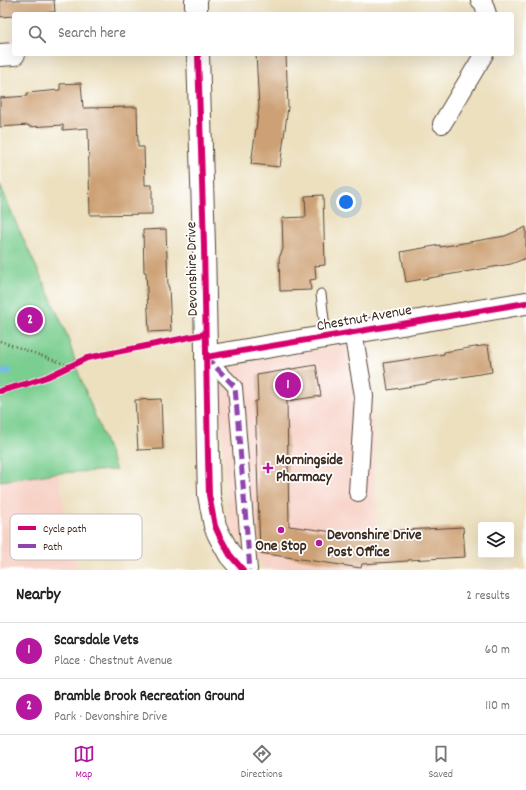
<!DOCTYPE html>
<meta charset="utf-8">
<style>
:root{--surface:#fff;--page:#f6f6f6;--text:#222;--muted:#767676;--line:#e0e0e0;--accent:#b5179e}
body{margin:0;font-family:Dekko,sans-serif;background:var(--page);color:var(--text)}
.controls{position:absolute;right:12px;bottom:12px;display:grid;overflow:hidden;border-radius:4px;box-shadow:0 4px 16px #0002}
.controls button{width:36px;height:36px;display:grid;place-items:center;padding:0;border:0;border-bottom:1px solid var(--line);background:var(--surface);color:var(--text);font:20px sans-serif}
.you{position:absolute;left:346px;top:202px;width:14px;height:14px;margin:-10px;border:3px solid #fff;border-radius:50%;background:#1a73e8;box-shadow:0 0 0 6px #1a73e833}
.badge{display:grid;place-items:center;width:26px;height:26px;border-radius:50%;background:var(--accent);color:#fff;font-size:13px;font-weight:700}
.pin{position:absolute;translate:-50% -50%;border:2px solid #fff;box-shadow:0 1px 4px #0006}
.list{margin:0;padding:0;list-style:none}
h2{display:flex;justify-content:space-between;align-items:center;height:52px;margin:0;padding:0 16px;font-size:17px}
h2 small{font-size:13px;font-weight:400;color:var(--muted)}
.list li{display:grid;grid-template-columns:26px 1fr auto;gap:12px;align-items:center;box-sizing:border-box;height:56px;padding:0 16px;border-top:1px solid var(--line)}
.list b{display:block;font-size:15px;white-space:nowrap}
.list p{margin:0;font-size:13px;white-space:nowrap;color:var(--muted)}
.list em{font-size:13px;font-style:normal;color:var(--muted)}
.icon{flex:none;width:22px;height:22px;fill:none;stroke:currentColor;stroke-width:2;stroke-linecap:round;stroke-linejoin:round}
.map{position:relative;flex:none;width:526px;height:570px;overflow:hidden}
.search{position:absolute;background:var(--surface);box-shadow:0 4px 16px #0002;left:12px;right:12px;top:12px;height:44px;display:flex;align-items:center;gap:10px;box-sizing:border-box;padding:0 14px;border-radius:4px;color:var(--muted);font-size:15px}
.sheet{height:164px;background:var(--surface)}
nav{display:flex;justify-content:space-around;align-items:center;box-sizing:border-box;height:56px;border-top:1px solid var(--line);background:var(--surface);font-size:11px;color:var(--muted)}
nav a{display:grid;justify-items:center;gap:2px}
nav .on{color:var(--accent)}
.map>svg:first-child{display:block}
</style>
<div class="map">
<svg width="526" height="570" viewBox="0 0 526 570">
<rect width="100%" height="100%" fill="#fff"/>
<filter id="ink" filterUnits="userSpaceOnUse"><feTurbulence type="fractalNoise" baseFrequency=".025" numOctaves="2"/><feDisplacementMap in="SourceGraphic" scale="8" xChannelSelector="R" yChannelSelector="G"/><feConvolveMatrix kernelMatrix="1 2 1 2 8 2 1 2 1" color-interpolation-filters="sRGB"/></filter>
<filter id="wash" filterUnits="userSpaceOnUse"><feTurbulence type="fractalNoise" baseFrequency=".012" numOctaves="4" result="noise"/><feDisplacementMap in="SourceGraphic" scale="16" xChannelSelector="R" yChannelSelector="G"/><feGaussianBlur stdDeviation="0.9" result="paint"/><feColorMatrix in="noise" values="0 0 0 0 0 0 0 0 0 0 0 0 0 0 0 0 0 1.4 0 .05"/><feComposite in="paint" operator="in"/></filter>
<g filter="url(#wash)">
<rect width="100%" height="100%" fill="#ece0bf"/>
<path fill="#f7d1c6" d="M370,340L378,570H267L229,527L217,369Z
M58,473L77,570H0V481Z"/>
<path fill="#7ace90" stroke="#5a7c57" d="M0,184L16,223L54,305L67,335L79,374L116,470L58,473L0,481Z"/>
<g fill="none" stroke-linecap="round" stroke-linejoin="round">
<path stroke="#76b9ec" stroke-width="6" d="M0,372L9,371"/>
</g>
<g id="blocks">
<path fill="#cda174" d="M0,0H54L55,12L32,14H14V16L0,17Z
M256,54H286L288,107L280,167L251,164L259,107Z
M81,83L83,108L137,107L138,147H144L145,185H152V214L90,215L88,128L63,130V125L29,127V125L0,127V98L27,96V93L60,90V84Z
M323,195L325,265L315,266L316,279L310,280L311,290L280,291L279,258L283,249L282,218L306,217L305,196Z
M526,227V258L511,264L406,282L401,252L440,245V247L505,236Z
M166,229L168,287H169L171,331L149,332L146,272H144L143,230Z
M488,345L492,372L431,382V383L388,390L384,363L444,354V352Z
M316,365L321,396L287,401L289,526L385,539V531L463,527L465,557L408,560V561L362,564L361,568L260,553L255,401H258L257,375Z
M161,399L163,449L138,450L135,400Z"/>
</g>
</g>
<g filter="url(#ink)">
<use href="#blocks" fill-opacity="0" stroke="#564536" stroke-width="1"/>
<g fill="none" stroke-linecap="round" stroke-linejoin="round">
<defs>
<path id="service" d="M321,294L326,337"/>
<path id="pedestrian" d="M206,357L235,387L250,570"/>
<path id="minor" d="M480,0L483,2L487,14
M442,124L484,54
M353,332L364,396L358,492"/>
<path id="tertiary" d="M196,0V14
M198,54L204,245L208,457L209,495L215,526L219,535L230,555L243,570
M0,55L14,54
M206,357L526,303"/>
</defs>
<use href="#service" stroke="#564536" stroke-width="11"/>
<use href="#pedestrian" stroke="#564536" stroke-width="16"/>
<use href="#minor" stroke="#564536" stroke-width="20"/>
<use href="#tertiary" stroke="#564536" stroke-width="24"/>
<path stroke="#564536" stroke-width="2.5" stroke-dasharray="1 3" stroke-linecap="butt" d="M0,341L70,366"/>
<use href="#service" stroke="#fff" stroke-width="9"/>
<use href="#pedestrian" stroke="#fff" stroke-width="14"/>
<use href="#minor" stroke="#fff" stroke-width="18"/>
<use href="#tertiary" stroke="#fff" stroke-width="22"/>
<path stroke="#8e44ad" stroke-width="5" stroke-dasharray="10 5" stroke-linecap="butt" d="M206,357L235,387L250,570"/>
<defs>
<path id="cycleway" d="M198,54L204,245L208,457L209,495L215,526L219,535L230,555L243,570
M206,357L526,303
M0,391L29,383L47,377L87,358L205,334"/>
</defs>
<use href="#cycleway" stroke="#fff" stroke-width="8"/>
<use href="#cycleway" stroke="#d6006c" stroke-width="6"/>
</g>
</g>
<g fill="#b5179e" stroke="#fff" stroke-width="1.5">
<path d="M266 462h4v4h4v4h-4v4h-4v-4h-4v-4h4z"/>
<circle cx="281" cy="530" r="4"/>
<circle cx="319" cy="543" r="4"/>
</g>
<g text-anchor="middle" stroke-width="3.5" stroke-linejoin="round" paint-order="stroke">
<g font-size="15" fill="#3b2a1e" stroke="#fff">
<text transform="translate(191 269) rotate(-91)" y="5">Devonshire Drive</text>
<text transform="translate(364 317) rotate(-10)" y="5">Chestnut Avenue</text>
</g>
<g font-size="15" font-weight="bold" fill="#3b2a1e" stroke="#fff" text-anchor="start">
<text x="276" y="464">Morningside<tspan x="276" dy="17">Pharmacy</tspan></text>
<text x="327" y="539">Devonshire Drive<tspan x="327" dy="17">Post Office</tspan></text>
<text x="281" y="550" text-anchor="middle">One Stop</text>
</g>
</g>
<rect x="10" y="514" width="132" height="46" rx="6" fill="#fff" stroke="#c4bfbc" stroke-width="1"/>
<rect x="18" y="526" width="18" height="4" fill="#d6006c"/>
<rect x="18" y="544" width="18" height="4" fill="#8e44ad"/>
<g font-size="11" fill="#3b2a1e">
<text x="43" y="532">Cycle path</text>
<text x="43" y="550">Path</text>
</g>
</svg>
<div class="controls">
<button><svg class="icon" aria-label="layers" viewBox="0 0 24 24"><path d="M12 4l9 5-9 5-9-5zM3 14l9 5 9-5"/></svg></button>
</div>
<div class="you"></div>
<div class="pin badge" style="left:288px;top:385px">1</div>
<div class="pin badge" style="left:30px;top:320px">2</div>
<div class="search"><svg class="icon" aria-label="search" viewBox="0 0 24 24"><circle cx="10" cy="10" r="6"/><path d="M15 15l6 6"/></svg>Search here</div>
</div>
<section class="sheet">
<h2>Nearby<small>2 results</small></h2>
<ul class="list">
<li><span class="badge">1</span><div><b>Scarsdale Vets</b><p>Place · Chestnut Avenue</p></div><em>60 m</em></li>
<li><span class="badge">2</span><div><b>Bramble Brook Recreation Ground</b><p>Park · Devonshire Drive</p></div><em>110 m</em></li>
</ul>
</section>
<nav>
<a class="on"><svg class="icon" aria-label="map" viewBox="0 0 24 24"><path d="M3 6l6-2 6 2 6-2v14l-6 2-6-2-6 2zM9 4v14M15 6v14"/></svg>Map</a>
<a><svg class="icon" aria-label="directions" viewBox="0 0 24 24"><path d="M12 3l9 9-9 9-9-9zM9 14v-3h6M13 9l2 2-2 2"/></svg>Directions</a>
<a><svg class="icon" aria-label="saved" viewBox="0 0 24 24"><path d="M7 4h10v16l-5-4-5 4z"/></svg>Saved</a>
</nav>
